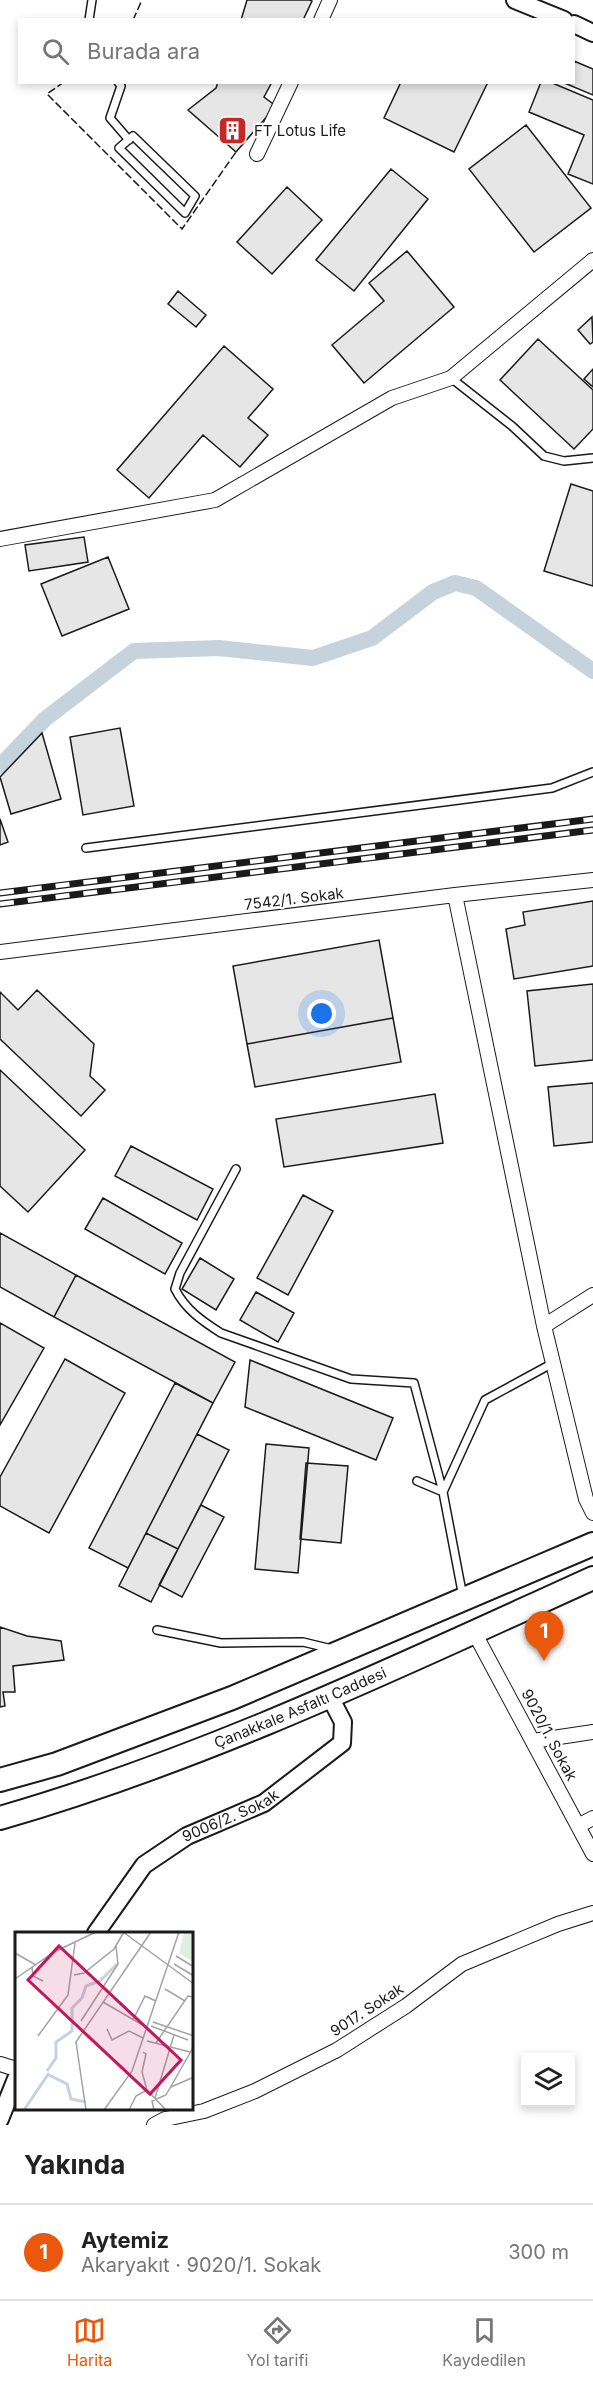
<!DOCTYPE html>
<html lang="tr">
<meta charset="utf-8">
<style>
:root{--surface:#fff;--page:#f2f2f2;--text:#222;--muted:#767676;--line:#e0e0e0;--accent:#ea580c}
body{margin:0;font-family:Inter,sans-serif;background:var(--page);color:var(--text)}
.controls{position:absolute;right:18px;bottom:18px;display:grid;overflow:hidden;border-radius:0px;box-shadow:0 3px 9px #0003}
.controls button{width:54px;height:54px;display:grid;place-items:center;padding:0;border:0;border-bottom:2px solid var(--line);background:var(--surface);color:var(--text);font:30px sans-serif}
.you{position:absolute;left:322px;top:1014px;width:21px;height:21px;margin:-15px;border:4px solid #fff;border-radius:50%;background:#1a73e8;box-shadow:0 0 0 9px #1a73e833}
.badge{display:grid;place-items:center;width:39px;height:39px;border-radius:50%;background:var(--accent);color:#fff;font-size:20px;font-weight:700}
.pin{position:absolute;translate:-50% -50px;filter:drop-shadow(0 2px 3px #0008)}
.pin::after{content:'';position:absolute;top:32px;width:21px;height:18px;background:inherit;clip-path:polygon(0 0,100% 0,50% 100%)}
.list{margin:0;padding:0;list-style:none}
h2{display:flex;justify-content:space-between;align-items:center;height:78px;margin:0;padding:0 24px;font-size:26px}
h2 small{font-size:20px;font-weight:400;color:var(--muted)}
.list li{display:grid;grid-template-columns:39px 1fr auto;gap:18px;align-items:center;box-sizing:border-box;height:96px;padding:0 24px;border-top:2px solid var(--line)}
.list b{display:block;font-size:22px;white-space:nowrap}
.list p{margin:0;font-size:20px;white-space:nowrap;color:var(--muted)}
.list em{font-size:20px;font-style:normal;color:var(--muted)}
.icon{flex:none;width:33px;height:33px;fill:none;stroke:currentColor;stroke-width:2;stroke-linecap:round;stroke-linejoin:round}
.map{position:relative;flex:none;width:593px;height:2125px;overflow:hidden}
.search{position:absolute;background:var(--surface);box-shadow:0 3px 9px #0003;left:18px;right:18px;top:18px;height:66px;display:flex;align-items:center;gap:15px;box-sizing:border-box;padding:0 21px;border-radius:0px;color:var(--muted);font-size:22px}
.sheet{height:174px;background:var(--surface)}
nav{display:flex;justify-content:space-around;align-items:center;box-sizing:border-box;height:84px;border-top:2px solid var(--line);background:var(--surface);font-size:16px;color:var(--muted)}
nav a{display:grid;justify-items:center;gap:3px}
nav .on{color:var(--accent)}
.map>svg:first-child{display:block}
</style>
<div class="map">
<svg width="593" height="2125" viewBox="0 0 593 2125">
<rect width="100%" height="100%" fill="#fff"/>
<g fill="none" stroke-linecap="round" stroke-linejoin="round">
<path stroke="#c6d2dc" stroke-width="16" d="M0,766L45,719L134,651L219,648L313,658L372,638L433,592L455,583L476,588L593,671"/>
</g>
<path fill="#e6e6e6" stroke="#1a1a1a" stroke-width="1.5" d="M247,0H310L312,1L303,20H241Z
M574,61L593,69V95L562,82H574Z
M218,82H272L264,97L276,106L236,152L188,110L216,88Z
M401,82H488L454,152L384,118Z
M541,82H550L593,100V184L568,174L584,135L529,112Z
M526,125L591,208L534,252L469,169Z
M391,169L428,199L354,291L316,260Z
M287,187L322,220L272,274L237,242Z
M407,251L454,307L364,383L332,345L384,301L369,283Z
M178,291L206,315L196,327L168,304Z
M592,317L593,342L590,344L578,330Z
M538,339L593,390V429L574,449L500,380Z
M224,346L273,389L248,418L268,435L240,467L203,435L149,498L117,470Z
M593,369V387L584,379Z
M571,484L593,491V586L544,571Z
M84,537L88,562L29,571L25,545Z
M108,557L129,609L62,636L41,584Z
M120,728L134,806L83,815L70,737Z
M42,733L61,799L11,814L0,777Z
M0,819L8,842L0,845Z
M593,901V966L514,979L506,929L525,925L523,912Z
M379,940L393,1018L247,1044L233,966Z
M593,984V1060L535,1066L527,991Z
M37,990L94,1044L90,1076L105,1090L81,1116L0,1039V992L18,1010Z
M393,1018L401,1062L255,1087L247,1044Z
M0,1070L85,1150L28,1212L0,1186Z
M593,1083V1142L554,1146L548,1087Z
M435,1094L443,1143L284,1167L276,1119Z
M131,1146L213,1189L197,1220L115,1176Z
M303,1195L333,1211L288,1295L257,1278Z
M103,1198L182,1243L165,1274L85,1229Z
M0,1233L76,1275L54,1317L0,1287Z
M200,1258L234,1279L216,1310L182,1289Z
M76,1275L235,1362L213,1403L54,1317Z
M256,1292L294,1313L278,1342L240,1320Z
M0,1323L44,1348L0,1425Z
M65,1359L125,1393L49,1533L0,1506V1477Z
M250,1360L393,1418L376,1460L245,1407Z
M175,1383L213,1403L128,1568L89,1548Z
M197,1434L229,1450L178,1549L146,1533Z
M266,1444L309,1448L298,1573L255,1569Z
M306,1463L348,1466L341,1543L300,1539Z
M201,1505L224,1517L182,1597L159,1585Z
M146,1533L178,1549L151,1602L119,1586Z
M0,1627L27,1636L61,1641L64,1660L13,1666L15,1692H3L5,1706L0,1707Z"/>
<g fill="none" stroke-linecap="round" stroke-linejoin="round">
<defs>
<path id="service" d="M89,20L92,0
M118,82L121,86L110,118L129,140
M133,136L195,196L185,213L119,148Z
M451,378L512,426L544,456L564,461L593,458
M86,848L552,788L593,772
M236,1169L180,1273L175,1289C185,1309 202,1321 221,1333L351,1379L414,1383L443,1492L463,1597
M417,1481L443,1492L485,1400L553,1363
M157,1630L221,1643L303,1642L332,1649"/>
<path id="minor" d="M321,20L330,0
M257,154L291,82
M0,539L215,500L392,398L451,378L593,260
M455,895L544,1326L586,1499L593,1513
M0,952L455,895L593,880
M544,1326L593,1295
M474,1632L593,1854
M533,1741L593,1732
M578,1826L593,1818
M0,2064L16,2069
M154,2125L165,2119L204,2111L255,2091L337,2050L406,2006L462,1964L558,1924L593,1913"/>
<g id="tertiary">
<path d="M515,0L564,20"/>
<path d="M574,24L593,33"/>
<path id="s1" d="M96,1933L144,1865L187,1836L264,1803L342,1743L343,1722L330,1697"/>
<path d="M0,2119L16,2079"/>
</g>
<g id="trunk">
<path d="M0,1780L57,1764L232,1698L593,1544"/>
<path id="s2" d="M0,1818C205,1759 399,1666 593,1578"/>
</g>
</defs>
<use href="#service" stroke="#1a1a1a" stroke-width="10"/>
<use href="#minor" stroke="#1a1a1a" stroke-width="16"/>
<use href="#tertiary" stroke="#1a1a1a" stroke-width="20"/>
<use href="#trunk" stroke="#1a1a1a" stroke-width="26"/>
<use href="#service" stroke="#fff" stroke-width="7"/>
<use href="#minor" stroke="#fff" stroke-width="14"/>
<use href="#tertiary" stroke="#fff" stroke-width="16"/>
<use href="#trunk" stroke="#fff" stroke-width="22"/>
<defs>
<path id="rail" d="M0,893L593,819
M0,904L593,830"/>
</defs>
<use href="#rail" stroke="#1a1a1a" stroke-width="7"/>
<use href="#rail" stroke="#fff" stroke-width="4.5" stroke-dasharray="14" stroke-linecap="butt"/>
<path stroke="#1a1a1a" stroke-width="1.5" stroke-dasharray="8 3" stroke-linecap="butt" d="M133,20L142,0
M64,82L47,94L182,229L236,152"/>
</g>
<defs>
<symbol id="building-square" viewBox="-11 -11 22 22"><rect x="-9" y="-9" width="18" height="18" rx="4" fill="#c62828" stroke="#fff"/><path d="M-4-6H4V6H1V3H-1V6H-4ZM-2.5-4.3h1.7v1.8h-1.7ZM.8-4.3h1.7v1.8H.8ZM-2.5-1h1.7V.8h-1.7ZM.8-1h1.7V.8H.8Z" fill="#fff"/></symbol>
</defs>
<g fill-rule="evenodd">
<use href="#building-square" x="216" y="114" width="33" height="33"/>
</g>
<g text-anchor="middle" stroke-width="4.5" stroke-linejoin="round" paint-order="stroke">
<g font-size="15" fill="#1a1a1a" stroke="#fff" text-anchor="start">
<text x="254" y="136">FT Lotus Life</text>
</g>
<g font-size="15" fill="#1a1a1a" stroke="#fff">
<text transform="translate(294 899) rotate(-7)" y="5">7542/1. Sokak</text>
<text dy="5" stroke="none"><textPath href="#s2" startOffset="320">Çanakkale Asfaltı Caddesi</textPath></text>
<text transform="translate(549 1735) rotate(62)" y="5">9020/1. Sokak</text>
<text dy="5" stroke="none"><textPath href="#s1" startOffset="183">9006/2. Sokak</textPath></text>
<text transform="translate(367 2010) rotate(-33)" y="5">9017. Sokak</text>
</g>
</g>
<g transform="translate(15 1932)">
<rect width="178" height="178" fill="#fff"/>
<path d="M169,0H178V30L164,21Z" fill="#e0efe3"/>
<path fill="none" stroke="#c6d2dc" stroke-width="3" d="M32,139L41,126V110L57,99V76L67,66L71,54L85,49L102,32M34,143L52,152L56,167L71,170M9,178L34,141"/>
<path fill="none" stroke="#a3a3a3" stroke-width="1.5" d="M108,0L179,52M0,21L21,33M161,24L179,35M159,32L179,44M17,35L18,44L28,49M59,43L69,41L99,17L109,0M0,47L39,20L81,0M150,57L170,69M88,70L131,95M118,88L130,64L141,69M66,89L103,32L101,14M138,90L179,104M136,94L173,108M92,97L97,108L114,99L128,106M23,104L53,63L60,11M132,109L175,120M141,111L173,64L179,65M128,120L131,122L127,140L132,158L151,178M156,155L179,145M140,166L159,103M71,178L61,110L136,0M89,178L117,139L164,0M114,178L121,164L132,158M139,178L137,169L151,163L179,114"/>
<path fill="#c2185b" fill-opacity="0.15" stroke="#c2185b" stroke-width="3" d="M44,14L166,128L135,162L13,48Z"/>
<rect width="178" height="178" fill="none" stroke="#1a1a1a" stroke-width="3"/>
</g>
</svg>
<div class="controls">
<button><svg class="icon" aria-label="layers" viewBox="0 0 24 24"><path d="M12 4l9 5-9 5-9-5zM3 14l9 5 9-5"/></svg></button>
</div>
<div class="you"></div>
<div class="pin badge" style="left:544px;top:1661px">1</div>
<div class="search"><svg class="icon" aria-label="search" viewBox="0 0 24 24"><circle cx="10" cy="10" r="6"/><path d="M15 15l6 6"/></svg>Burada ara</div>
</div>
<section class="sheet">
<h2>Yakında<small></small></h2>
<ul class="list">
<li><span class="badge">1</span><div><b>Aytemiz</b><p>Akaryakıt · 9020/1. Sokak</p></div><em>300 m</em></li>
</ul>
</section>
<nav>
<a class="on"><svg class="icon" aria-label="map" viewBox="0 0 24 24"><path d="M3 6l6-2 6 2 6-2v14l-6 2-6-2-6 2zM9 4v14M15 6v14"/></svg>Harita</a>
<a><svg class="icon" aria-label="directions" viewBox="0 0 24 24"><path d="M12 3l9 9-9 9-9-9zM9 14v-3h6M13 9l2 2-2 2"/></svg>Yol tarifi</a>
<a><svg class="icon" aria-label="saved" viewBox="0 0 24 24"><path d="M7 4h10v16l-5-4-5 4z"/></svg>Kaydedilen</a>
</nav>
